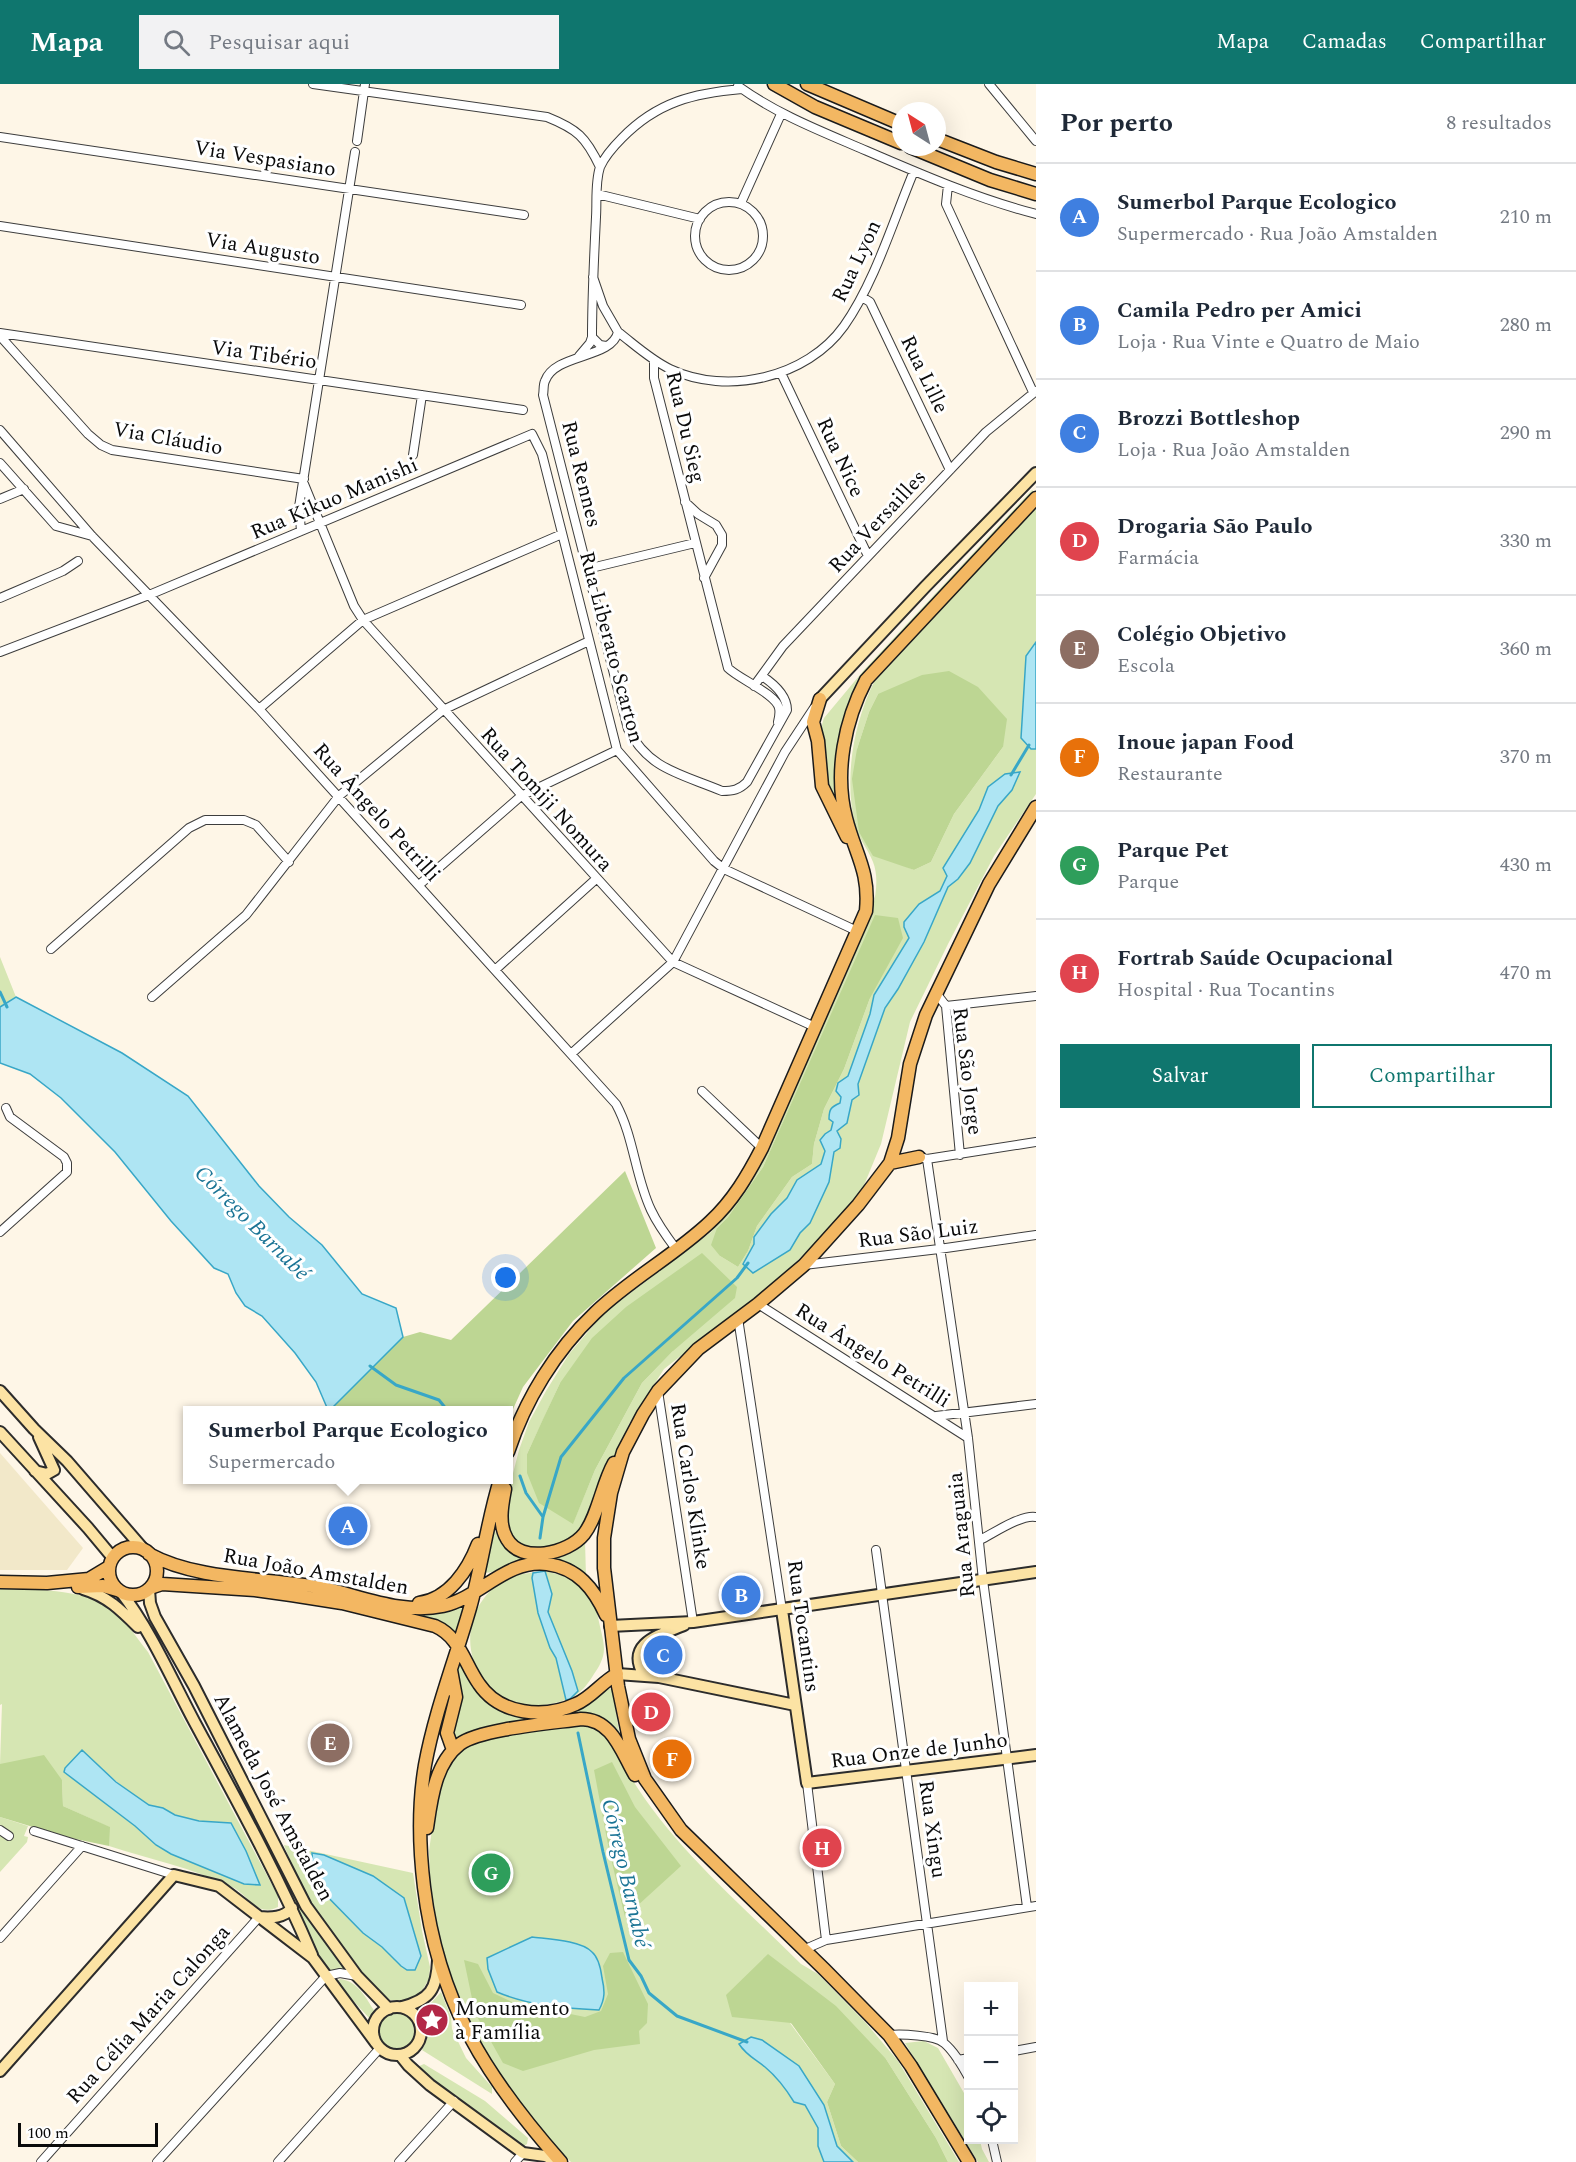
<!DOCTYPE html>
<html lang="pt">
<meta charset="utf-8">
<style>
:root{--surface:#fff;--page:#f2f2f3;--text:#1f2937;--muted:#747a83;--line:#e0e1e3;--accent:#0f766e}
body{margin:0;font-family:Spectral,serif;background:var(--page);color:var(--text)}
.controls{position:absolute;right:18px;bottom:18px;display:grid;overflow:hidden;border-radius:0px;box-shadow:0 6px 24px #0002}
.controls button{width:54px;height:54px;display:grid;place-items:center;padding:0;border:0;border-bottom:2px solid var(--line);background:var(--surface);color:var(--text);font:30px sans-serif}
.compass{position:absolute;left:892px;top:18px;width:54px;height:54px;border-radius:50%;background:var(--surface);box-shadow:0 6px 24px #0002;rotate:324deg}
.scale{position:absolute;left:18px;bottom:15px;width:140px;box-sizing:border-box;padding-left:6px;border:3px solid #0a0a0a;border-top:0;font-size:16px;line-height:21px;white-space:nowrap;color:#0a0a0a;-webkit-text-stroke:4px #fff;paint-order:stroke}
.you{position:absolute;left:506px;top:1194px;width:21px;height:21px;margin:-15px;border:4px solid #fff;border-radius:50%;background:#1a73e8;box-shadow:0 0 0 9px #1a73e833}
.badge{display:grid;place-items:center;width:39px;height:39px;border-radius:50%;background:var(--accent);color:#fff;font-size:20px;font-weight:700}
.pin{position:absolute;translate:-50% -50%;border:3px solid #fff;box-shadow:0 2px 6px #0006}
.popup{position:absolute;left:183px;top:1322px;width:330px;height:78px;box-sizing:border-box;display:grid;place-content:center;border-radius:0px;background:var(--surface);filter:drop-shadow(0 2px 4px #0005);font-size:20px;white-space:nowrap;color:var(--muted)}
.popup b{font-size:22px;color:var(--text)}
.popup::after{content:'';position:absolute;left:50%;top:100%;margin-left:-12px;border:12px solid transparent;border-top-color:var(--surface)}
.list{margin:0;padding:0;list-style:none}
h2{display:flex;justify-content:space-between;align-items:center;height:78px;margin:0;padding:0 24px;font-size:26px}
h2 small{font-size:20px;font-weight:400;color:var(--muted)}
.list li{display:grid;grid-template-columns:39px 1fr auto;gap:18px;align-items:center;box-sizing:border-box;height:108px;padding:0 24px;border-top:2px solid var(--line)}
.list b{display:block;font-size:22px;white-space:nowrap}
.list p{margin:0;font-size:20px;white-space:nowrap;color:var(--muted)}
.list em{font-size:20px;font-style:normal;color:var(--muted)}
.actions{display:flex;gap:12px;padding:18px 24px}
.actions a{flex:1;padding:14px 0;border:2px solid var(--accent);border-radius:0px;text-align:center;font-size:21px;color:var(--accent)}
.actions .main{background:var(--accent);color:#fff}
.icon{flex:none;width:33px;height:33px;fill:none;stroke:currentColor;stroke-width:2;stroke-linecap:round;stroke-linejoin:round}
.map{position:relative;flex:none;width:1036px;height:2078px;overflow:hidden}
header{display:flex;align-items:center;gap:36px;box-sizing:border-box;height:84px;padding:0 30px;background:var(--accent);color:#fff}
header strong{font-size:28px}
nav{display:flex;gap:33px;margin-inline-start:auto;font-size:21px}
.search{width:420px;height:54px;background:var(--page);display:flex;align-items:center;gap:15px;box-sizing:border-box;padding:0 21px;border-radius:0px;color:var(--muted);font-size:22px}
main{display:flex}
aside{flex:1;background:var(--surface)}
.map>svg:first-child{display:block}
</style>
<header>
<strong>Mapa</strong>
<div class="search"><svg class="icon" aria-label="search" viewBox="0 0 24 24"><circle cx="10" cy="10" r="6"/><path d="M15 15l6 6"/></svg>Pesquisar aqui</div>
<nav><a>Mapa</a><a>Camadas</a><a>Compartilhar</a></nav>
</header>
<main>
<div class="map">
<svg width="1036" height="2078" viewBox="0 0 1036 2078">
<rect width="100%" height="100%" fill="#fef6e7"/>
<path fill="#f2e8c9" d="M0,1369L83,1464L67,1486H0Z"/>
<path fill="#d6e6b3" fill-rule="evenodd" d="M1032,406L1036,409L856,604L839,730C835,722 829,713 827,704C823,688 818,648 824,634L864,586Z
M1036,424V710L994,772L948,860L910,938L881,1060L862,1106L824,1151L772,1201L664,1285L629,1340L590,1430L578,1451L554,1464L534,1465L517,1459L512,1454L509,1444L505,1420L519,1366L529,1338L546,1307L569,1270L604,1229L711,1148L743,1110L767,1068L866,845C873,826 881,798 873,778C868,765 859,755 855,741C844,694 853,641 874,598ZM878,610L1003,663L954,730L931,778L914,786L895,778L857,665L869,628ZM870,914L844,985L824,1025L814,1060L812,1080L792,1093L757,1142L748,1167L738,1183L720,1172L717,1144L728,1133L763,1083L809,981ZM673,1267L642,1299L595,1386L573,1439L527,1370L560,1299Z
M0,873L16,913L0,923Z
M494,1444C500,1461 508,1469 525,1474V1477C510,1481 496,1489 482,1489Z
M585,1457L586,1492L549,1475L577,1465Z
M545,1487C578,1495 593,1503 599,1538C601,1547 604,1557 604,1565C604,1574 599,1583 594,1590C588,1600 580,1611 568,1615C539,1626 505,1624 485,1598C458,1564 469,1513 509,1494C520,1489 533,1489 545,1487Z
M0,1505C31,1505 83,1505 108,1523C124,1534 136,1553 148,1568L278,1812V1823C256,1834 248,1810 232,1803C193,1784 149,1775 109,1762V1743L63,1722L62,1696L0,1680L2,1620L0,1621ZM82,1666L127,1707L149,1721L163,1724L175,1731L199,1737L231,1739L244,1800L171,1770L156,1761L135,1742Z
M460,1523L462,1525L456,1548L443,1541L401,1528L432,1530Z
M460,1577L472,1600L483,1614L502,1626L537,1634L603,1604L612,1605L620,1653L619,1654L604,1635L586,1629L475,1647L453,1658C451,1632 451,1602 460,1577Z
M573,1641C579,1641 587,1639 592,1641C610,1647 619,1672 627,1687C671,1762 740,1819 801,1880L818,1890L866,1939L898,1977L959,2078H948L936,2054L886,1975L790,1939L835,2000L827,2018L841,2062L858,2078H571L542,2050L493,1982L461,1925L438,1849L430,1795L429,1767L436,1717L445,1687L458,1668L468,1659L503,1651Z
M0,1733L28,1742L24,1752L28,1753L27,1758L0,1788Z
M284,1761L413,1789L422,1847L430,1883L429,1895L423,1905L410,1917L390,1916L373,1903L311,1821L295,1790ZM324,1771L343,1780L382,1863L363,1849L320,1805L313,1783Z
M285,1795L312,1841L346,1886L329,1887L318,1875L282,1796Z
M340,1895C358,1897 366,1914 375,1928L370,1935L336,1898Z
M441,1908L451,1933L452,1945L466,1974L492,2003V2010L422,1966C430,1953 429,1943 420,1931Z
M378 1948a19 19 0 1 1 38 0a19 19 0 1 1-38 0Z
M924,1957L938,1964L968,2016L969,2056H980L982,2065L989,2078H978L905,1959Z
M424,1980L485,2017L528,2054L527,2060L522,2063L516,2061L417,1983Z"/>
<path fill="#bdd693" d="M949,587L978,603L1007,635L1003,663L954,730L931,778L914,786L873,772L859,748L852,695L857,665L869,628L878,610L922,591Z
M875,831L898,834L903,854L870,914L844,985L824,1025L814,1060L812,1080L792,1093L757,1142L748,1167L738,1183L720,1172L711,1161L717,1144L728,1133L763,1083Z
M625,1087L656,1164L573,1237L523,1303L509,1334L508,1326H330L403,1253L420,1248L451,1256Z
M702,1169L737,1203L735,1214L673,1267L642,1299L595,1386L573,1440L539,1419L527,1389V1370L543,1335L560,1299L592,1254L626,1223Z
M44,1671L62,1696L63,1722L110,1743L109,1762L66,1753L0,1733V1680Z
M612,1678L635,1723L681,1782L625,1833L609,1766L594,1686Z
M623,1868L648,1920L647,1939L639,1947L640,1960L594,1966L523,1987L503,1979L475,1929L464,1876L478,1880L493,1909L512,1918L585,1933L601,1927L608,1910L603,1882L610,1869Z
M768,1870L836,1922L886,1975L936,2054L948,2078H858L841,2062L827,2018L835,2000L791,1939L732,1933L726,1911Z"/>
<path fill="#aee5f3" stroke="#38a7c7" stroke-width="1.5" d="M1036,558V665H1031L1021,654L1026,572Z
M1020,688L1012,706L998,722L970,779L958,795L948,803L924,858L898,905L885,924L858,1000L859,1011L852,1016L847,1039L837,1047L841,1055L840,1064L834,1068L829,1098L810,1139L800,1149L790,1166L753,1189L743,1180L754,1160V1153L771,1130L787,1114L797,1096L821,1080L825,1067L820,1056L825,1050L831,1046L833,1038L829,1035C829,1025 831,1023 840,1019L841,1013L836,1007L838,999L848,992L870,930L874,911L909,854L904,843V838L919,820L940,807L947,792L943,784L979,726L988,703L1005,690Z
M16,913L122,969L188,1012L259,1102L289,1133L322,1161L362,1210L396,1224L403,1253L330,1326H328L316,1298L295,1269L262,1232L245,1222L236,1209L228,1190L214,1184L171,1137L115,1068L61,1014L30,990L0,979V923Z
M545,1487L552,1510L548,1528L572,1587L578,1607L570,1615L566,1616L556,1574L550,1564L538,1529L532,1494L533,1489Z
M82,1666L116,1698L149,1721L163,1724L175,1731L199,1737L231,1739L246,1767L260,1801L244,1800L171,1770L156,1761L135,1742L64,1688L65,1684Z
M312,1769L324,1771L373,1792L404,1814L421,1872L415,1886H407L401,1882L382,1863L363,1849L320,1805L313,1783Z
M532,1853C547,1855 581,1856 592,1868C599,1874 601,1886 602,1894C605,1907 605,1915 599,1926C563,1924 530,1922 497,1908L488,1885L487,1874Z
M751,1953L762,1956L799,1982L824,2021L837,2062L853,2078H824L818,2062V2044L805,2021L794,2018C786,2005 777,1993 765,1983C755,1975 746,1971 739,1960Z"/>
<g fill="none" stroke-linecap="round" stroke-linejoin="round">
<path stroke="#38a7c7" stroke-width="3" d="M1011,691L1029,661
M0,908L7,923
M370,1282L396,1301L439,1316L447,1326
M520,1392L526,1409L543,1433
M540,1454L543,1433L561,1373L624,1294L737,1194L748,1179
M578,1649L603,1768L629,1876L641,1892L649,1909L677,1932L747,1958"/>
<defs>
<path id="street" d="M313,0L547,33C577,45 586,53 600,83
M989,0L1036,57
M738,2C775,29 818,46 860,64C918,89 975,114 1036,130
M0,53L524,131
M357,57L365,0
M948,101L946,120L1033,308
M597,110L700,135
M695 152a34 34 0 1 1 68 0a34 34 0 1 1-68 0Z
M741,119L781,30
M0,142L521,221
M593,193L603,222L618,248C612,275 555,269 545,297C543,301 544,307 543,311L628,645C649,686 682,690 722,707C733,707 739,706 747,698L787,626C787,611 774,600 762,592
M862,213L870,218L950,386
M618,248C635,261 651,276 670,285C727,312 807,294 844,242C875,198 893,137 914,87
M0,249L523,326
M0,252L88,350L101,361L112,366L304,395
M606,262L600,261L592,253C592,213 594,173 596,133C597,117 595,98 600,83C605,72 614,62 622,54C657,18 694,9 742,5
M579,272L590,259L592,253
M654,276V294L728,584C739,595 776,610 779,624C780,628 779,634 778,638
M781,289L868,472
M0,346L92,452L259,625L616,1020C634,1053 635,1092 651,1126C658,1141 667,1153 676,1165
M413,371L422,311
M0,379L56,442L92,452
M304,400L354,522L363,536L673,878L815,943
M0,415L24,405
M685,418L698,430L716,441L722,451V461L704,494
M301,447L299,423L355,68
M587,485L695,459
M0,514L63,487L78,477
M0,568L149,511L532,350L542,370L617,666L714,777L724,785L857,847
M754,602L783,562L986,348L1036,307
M259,625L363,536L562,450
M419,801L521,712L617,666
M51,865L189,744L205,736H244L256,741L289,778
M495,886L596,795
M936,909L946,922L960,1071
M152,913L246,831L339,712L443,626L589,557
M946,922L1036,912
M571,970L673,878L785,668L814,624
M702,1007L762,1064
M923,1074L927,1075L1036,1058
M927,1075L968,1354L983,1496L1027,1823
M0,1148L67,1088V1079L64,1073L10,1033L6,1024
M804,1181L939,1165L1036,1151
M758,1220L968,1354
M738,1234L782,1526
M658,1307L693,1538
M936,1332L1036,1320
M980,1456C994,1449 1022,1430 1036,1433
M876,1466L943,1957
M807,1699L826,1856
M0,1746L9,1752
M34,1747L174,1791
M0,1854L82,1762
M803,1866L826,1856L1036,1822
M889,1951C901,1950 935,1951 944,1959C955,1968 962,1982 969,1994
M1014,1967L1036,1963
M958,1976L969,1974
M992,2056L997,2078
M41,2078L259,1833
M157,2078L326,1892L340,1889L357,1892
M278,2078L380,1964
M399,2078L454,2017
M515,2078L523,2069"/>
<path id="secondary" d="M820,615L925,503L1036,389
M0,1307L34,1345L67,1377L145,1467
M0,1348L88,1444L113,1474
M35,1387L47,1390L54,1386L39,1353
M83,1505C107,1512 121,1526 138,1543
M149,1505L150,1519L155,1533L194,1602L306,1822L357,1892L389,1925
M121,1508C151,1547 172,1596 195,1639C236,1715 278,1791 312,1871
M782,1526L807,1699L1036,1671
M610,1542L693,1538L1036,1488
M617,1590L659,1593L795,1621
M644,1591C625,1559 660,1551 684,1541
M259,1833C271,1834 284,1834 292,1824
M402,1923C430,1916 437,1905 438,1876
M373 1947a24 24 0 1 1 48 0a24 24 0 1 1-48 0Z
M400,1971L408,1981L430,2001L523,2069L545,2072L559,2078
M0,1987L174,1791L219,1802L313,1874L376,1959"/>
<path id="primary" d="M774,0L815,23L901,59
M807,0L901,40
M937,55L996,78L1036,90
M910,63L990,96L1036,110
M820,615L813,638L818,657L822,702L847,753
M890,1079L919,1073
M508,1368C525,1316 555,1267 595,1229C630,1195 674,1172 710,1138C733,1117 748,1091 762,1064L866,827C870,787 855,770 846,734C834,688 845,636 866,596L1036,414
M500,1396C487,1438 482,1481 470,1524C455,1576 435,1627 425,1681C418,1722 419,1762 424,1803C438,1918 486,1993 561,2078
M505,1405C502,1421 498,1440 507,1455C521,1480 568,1470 584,1450C598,1432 602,1400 614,1379
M109 1487a24 24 0 1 1 48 0a24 24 0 1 1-48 0Z
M149,1470C196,1496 266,1494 318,1503C359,1511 401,1531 443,1522C481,1513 506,1475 547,1480C578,1484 594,1505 606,1531
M0,1498L47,1499L89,1495L109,1483
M78,1503L103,1502L117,1506
M150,1504L162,1500L255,1506L291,1511L342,1519L435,1542C460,1553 464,1579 479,1600C500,1631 544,1635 576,1620C591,1614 602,1598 617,1590
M419,1519C449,1515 468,1486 478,1460
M451,1586L456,1613L447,1649L453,1666
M427,1744C431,1716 435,1679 460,1660C480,1645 553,1639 581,1635C612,1635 621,1667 635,1691
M969,2078L911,1982L889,1951L824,1885L681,1746L645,1695L629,1655L618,1602L604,1484V1454L611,1409L623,1368L643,1330L658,1307L698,1265L758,1220L804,1181L858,1121L890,1079L898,1054L910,980L926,931L989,800L1036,723"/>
</defs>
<use href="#street" stroke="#3d3d3d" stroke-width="10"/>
<use href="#secondary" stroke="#2c2c2c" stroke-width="14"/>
<use href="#primary" stroke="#1b1b1b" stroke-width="15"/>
<use href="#street" stroke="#fff" stroke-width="8"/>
<use href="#secondary" stroke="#fce3a4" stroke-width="10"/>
<use href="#primary" stroke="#f3b762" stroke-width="12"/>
</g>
<defs>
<symbol id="sight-disc" viewBox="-11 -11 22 22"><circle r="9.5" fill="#b32847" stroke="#fff"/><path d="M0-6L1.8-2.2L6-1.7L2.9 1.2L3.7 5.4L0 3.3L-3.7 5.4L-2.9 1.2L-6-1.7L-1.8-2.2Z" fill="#fff"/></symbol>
</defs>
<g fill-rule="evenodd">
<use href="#sight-disc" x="413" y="1917" width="38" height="38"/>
</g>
<g text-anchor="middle" stroke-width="6" stroke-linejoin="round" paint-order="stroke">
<g font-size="21" fill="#0a0a0a" stroke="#fff">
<text transform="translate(265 74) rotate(9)" y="7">Via Vespasiano</text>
<text transform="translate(263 164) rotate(9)" y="7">Via Augusto</text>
<text transform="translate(856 177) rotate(-65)" y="7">Rua Lyon</text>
<text transform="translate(264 270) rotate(8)" y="7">Via Tibério</text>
<text transform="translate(925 290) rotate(64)" y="7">Rua Lille</text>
<text transform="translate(686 343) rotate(77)" y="7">Rua Du Sieg</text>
<text transform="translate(168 354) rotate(10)" y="7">Via Cláudio</text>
<text transform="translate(841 373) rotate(65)" y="7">Rua Nice</text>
<text transform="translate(582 390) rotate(76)" y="7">Rua Rennes</text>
<text transform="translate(334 414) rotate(-23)" y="7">Rua Kikuo Manishi</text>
<text transform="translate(877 437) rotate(-47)" y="7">Rua Versailles</text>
<text transform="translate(612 563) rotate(75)" y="7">Rua Liberato Scarton</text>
<text transform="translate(547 715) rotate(48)" y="7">Rua Tomiji Nomura</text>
<text transform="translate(377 728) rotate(48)" y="7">Rua Ângelo Petrilli</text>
<text transform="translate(968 987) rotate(83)" y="7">Rua São Jorge</text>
<text transform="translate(918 1149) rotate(-7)" y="7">Rua São Luiz</text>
<text transform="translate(873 1271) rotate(32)" y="7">Rua Ângelo Petrilli</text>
<text transform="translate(691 1402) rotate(81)" y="7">Rua Carlos Klinke</text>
<text transform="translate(961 1451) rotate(-96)" y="7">Rua Araguaia</text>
<text transform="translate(316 1487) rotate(10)" y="7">Rua João Amstalden</text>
<text transform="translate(804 1542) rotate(82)" y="7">Rua Tocantins</text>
<text transform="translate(919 1666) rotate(-7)" y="7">Rua Onze de Junho</text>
<text transform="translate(274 1713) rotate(62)" y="7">Alameda José Amstalden</text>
<text transform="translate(933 1745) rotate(82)" y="7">Rua Xingu</text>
<text transform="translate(148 1930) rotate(-48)" y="7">Rua Célia Maria Calonga</text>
</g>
<g font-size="21" fill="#0a0a0a" stroke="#fff" text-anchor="start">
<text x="455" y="1931">Monumento<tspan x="455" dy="24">à Família</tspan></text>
</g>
<g font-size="22" font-style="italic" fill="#1a7495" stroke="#fff">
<text transform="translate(253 1138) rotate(45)" y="8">Córrego Barnabé</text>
<text transform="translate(627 1789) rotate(77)" y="8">Córrego Barnabé</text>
</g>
</g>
</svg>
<div class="controls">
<button>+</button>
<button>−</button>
<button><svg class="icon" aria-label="locate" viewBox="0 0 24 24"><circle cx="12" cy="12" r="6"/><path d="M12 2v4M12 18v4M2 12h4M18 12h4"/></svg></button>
</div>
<svg class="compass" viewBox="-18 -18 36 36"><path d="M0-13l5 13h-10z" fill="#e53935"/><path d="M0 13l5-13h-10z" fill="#747a83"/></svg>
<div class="scale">100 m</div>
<div class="you"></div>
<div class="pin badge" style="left:348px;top:1442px;background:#3f7fe0">A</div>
<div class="popup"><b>Sumerbol Parque Ecologico</b>Supermercado</div>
<div class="pin badge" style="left:741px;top:1511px;background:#3f7fe0">B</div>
<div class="pin badge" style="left:663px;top:1571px;background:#3f7fe0">C</div>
<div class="pin badge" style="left:651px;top:1628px;background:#e0444e">D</div>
<div class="pin badge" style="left:330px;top:1659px;background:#8d6e63">E</div>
<div class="pin badge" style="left:672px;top:1675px;background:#e8710a">F</div>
<div class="pin badge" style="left:491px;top:1789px;background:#2e9e5b">G</div>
<div class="pin badge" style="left:822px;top:1764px;background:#e0444e">H</div>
</div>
<aside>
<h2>Por perto<small>8 resultados</small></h2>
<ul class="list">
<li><span class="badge" style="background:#3f7fe0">A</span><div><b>Sumerbol Parque Ecologico</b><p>Supermercado · Rua João Amstalden</p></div><em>210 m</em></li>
<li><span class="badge" style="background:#3f7fe0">B</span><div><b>Camila Pedro per Amici</b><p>Loja · Rua Vinte e Quatro de Maio</p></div><em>280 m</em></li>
<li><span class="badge" style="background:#3f7fe0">C</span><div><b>Brozzi Bottleshop</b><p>Loja · Rua João Amstalden</p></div><em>290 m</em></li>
<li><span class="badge" style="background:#e0444e">D</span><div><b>Drogaria São Paulo</b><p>Farmácia</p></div><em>330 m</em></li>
<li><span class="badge" style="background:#8d6e63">E</span><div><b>Colégio Objetivo</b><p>Escola</p></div><em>360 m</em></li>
<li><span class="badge" style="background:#e8710a">F</span><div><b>Inoue japan Food</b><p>Restaurante</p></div><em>370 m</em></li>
<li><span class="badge" style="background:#2e9e5b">G</span><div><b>Parque Pet</b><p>Parque</p></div><em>430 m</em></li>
<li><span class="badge" style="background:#e0444e">H</span><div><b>Fortrab Saúde Ocupacional</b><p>Hospital · Rua Tocantins</p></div><em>470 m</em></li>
</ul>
<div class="actions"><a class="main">Salvar</a><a>Compartilhar</a></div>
</aside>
</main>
